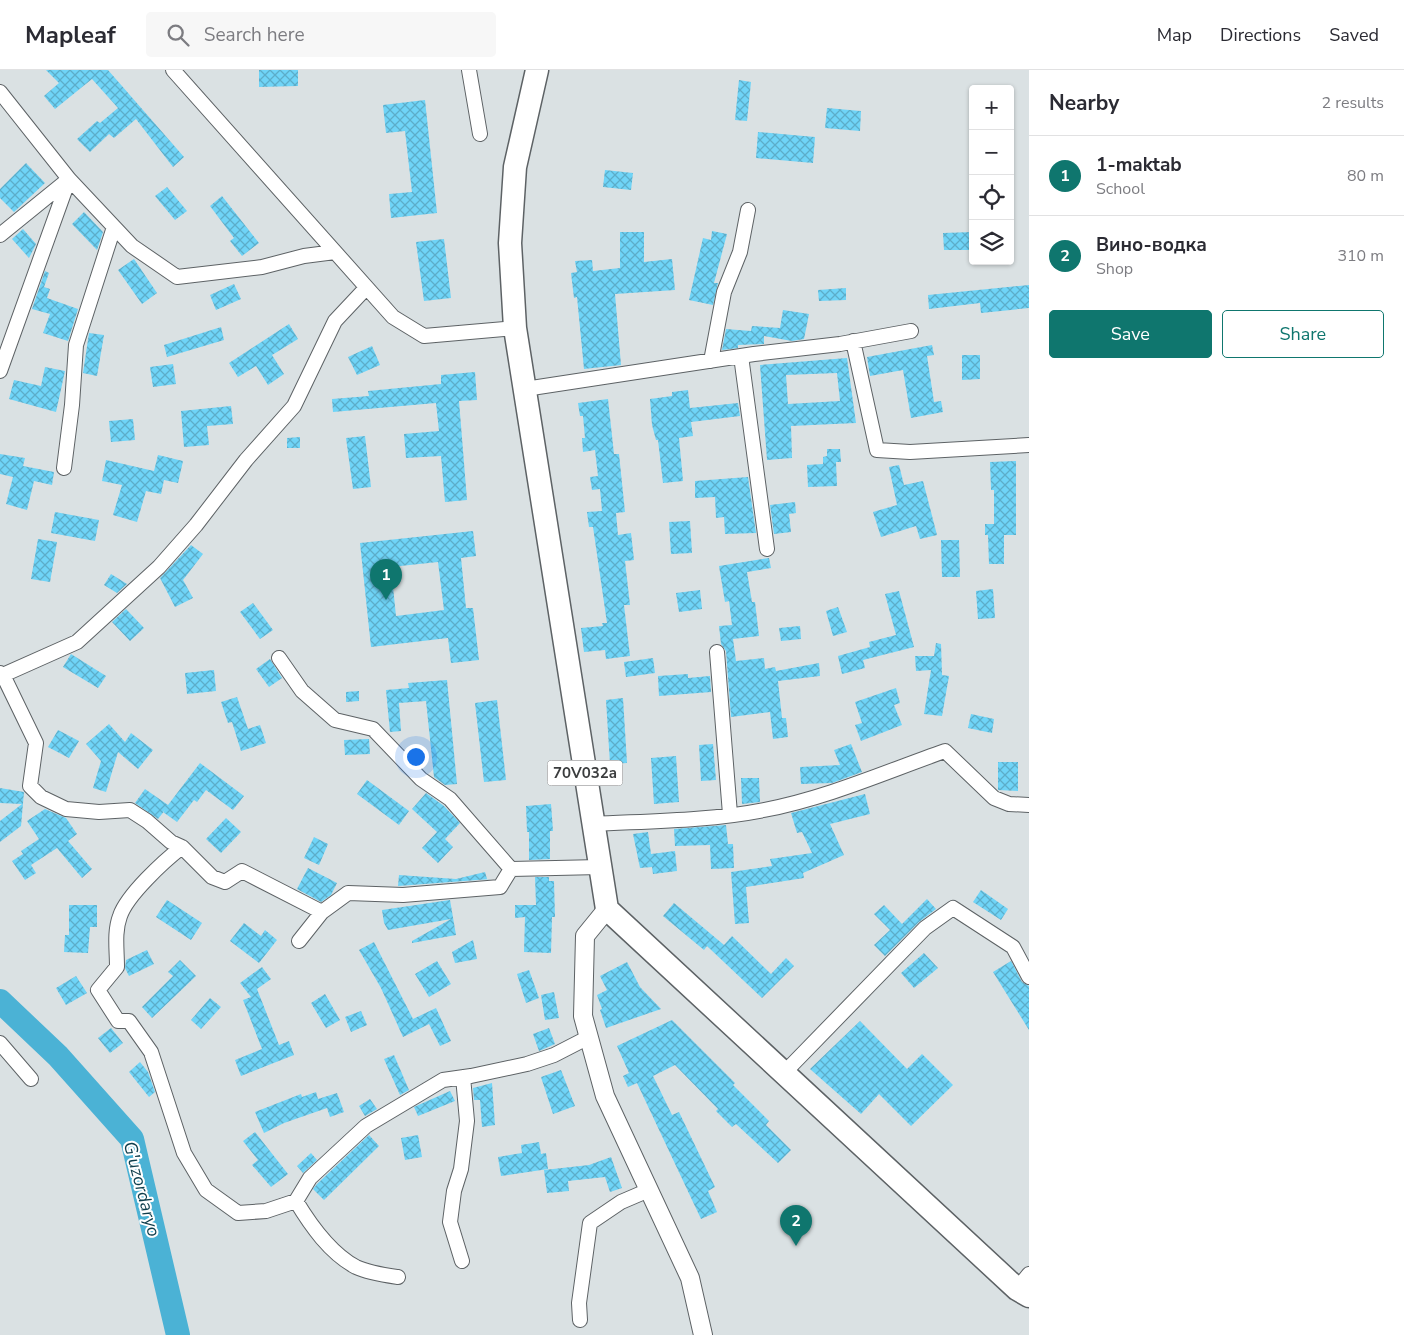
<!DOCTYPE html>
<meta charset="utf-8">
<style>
:root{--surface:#fff;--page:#f7f7f7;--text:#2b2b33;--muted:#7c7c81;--line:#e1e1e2;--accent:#0f766e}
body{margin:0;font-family:"Nunito Sans",sans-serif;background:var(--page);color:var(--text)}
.controls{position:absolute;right:15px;top:15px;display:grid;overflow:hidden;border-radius:5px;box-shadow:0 1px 4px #0004}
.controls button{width:45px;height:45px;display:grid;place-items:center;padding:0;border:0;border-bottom:1px solid var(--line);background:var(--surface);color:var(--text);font:25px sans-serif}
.you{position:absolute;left:415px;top:686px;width:18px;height:18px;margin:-12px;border:4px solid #fff;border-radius:50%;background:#1a73e8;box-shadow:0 0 0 8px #1a73e833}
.badge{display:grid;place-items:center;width:32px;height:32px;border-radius:50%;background:var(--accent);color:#fff;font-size:16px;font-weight:700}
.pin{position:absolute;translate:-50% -41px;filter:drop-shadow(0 1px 2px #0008)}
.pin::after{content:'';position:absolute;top:26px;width:18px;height:15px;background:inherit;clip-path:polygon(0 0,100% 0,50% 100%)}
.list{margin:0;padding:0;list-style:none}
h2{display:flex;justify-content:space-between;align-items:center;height:65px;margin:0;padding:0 20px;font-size:21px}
h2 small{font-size:16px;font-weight:400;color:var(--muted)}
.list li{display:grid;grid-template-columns:32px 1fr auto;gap:15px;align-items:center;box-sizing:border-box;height:80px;padding:0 20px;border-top:1px solid var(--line)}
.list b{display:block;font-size:19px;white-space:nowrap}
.list p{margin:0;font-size:16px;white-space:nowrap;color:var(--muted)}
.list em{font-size:16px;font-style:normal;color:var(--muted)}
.actions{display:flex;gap:10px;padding:15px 20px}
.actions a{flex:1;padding:11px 0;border:1px solid var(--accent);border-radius:5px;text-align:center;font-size:18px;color:var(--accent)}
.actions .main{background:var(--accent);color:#fff}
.icon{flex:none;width:28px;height:28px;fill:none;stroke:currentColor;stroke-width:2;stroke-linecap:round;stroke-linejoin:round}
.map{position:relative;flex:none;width:1029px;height:1265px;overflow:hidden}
header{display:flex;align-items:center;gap:30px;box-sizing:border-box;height:70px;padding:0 25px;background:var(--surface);border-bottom:1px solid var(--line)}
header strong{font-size:24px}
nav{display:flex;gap:28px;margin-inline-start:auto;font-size:18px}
.search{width:350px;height:45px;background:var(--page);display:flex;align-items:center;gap:12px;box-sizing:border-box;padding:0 18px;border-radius:5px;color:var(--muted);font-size:19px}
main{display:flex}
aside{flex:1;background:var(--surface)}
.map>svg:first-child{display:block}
</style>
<header>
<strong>Mapleaf</strong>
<div class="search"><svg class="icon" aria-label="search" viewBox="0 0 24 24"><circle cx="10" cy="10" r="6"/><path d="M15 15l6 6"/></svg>Search here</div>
<nav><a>Map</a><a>Directions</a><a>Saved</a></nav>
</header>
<main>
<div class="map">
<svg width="1029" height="1265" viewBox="0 0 1029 1265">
<defs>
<pattern id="building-cross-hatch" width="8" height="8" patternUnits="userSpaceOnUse" patternTransform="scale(1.25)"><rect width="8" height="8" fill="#6fd4f7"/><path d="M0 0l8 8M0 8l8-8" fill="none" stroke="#5cadc9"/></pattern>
</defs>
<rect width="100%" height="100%" fill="#dae1e3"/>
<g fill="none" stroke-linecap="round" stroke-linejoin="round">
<path stroke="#4bb2d5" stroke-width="24" d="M0,931L58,986L132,1069L178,1265"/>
</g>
<path fill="url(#building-cross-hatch)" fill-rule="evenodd" d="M46,0H108L184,87L173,97L136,49L114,68L109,64L90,82L77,69L97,51L100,53L118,38L92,9L55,39L44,26L59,13Z
M259,0H298V16L259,17Z
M739,10L751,12L747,51L735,50Z
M425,30L437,143L391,148L389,124L412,122L405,61L386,63L383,35Z
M827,38L861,41L860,61L825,58Z
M758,62L815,67L813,93L756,88Z
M26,93L45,113L14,142L0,128V119Z
M605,100L633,103L631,120L603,117Z
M167,117L187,141L175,150L155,126Z
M222,126L259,173L242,186L230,171L234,168L210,136Z
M84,142L103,162L97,180L72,154Z
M23,159L36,174L29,188L12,169Z
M712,161L727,164L714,213H718L713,235L689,230L703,168L711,170Z
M620,162H644V192L672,189L675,220L615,224L621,295L584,299L577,227L574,228L571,203L577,202L575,191L592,190L593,201L620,198Z
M973,162V180H944L943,163Z
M444,169L451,228L424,231L416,172Z
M134,189L157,223L142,234L118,200Z
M45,201L49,203L44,217L50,219L47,228L78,239L68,271L43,263L50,244L32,239Z
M234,214L241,229L216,240L210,225Z
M1029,215V238L981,243L980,233L929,239L928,225Z
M846,218V230L819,231L818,220Z
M783,240L809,244L804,269L792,271L764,266V274L738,275V278L722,280L726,259L751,261L752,256L780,258Z
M289,254L298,269L272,285L284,304L268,315L256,296L238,307L229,293Z
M221,257L224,270L167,287L164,275Z
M89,263L104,265L97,306L83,303Z
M932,275L934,285L927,286L934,332L941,331L943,342L911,348L903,300L870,306L867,287Z
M372,276L380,295L357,305L348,287Z
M962,285H980V309L962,310Z
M847,288L856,353L791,356L792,388L767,390L760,295ZM837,303L840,331L788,334L786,305Z
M173,294L176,314L153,317L150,297Z
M45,297L65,301L56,342L9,329L14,310L41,316Z
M475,302L477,330L459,331L467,430L445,432L441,386L406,388L404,364L439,361L436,333L333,342L332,329L369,326L368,321L441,314V305Z
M688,320L690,338L738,333L740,346L691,352L693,366L679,368L683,411L663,413L658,370H656L652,355L650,329L672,326V322Z
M608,329L614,384H619L625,442L616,443L618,465L631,463L634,490L625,491L630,535H624L630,586L606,589L605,580L584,582L581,558L603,556L602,553H607L593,457H589L587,442L602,441L600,419L592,420L590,407L598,406L595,380L583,382L582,368H585L583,346H580L578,333Z
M231,336L233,354L207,356L209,375L184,377L181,341Z
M133,349L135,370L111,372L109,351Z
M365,366L371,417L353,419L346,368Z
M300,367V378H287V368Z
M827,379H840L841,392H836L837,416L808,417L807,395L823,394V387L827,386Z
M0,384L25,388L23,396L54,402L52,415L34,411L27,440L6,434L13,407L0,404Z
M158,385L183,391L178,413L164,410L161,424L146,421L137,452L113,445L122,415L102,411L106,390L154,401Z
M1016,391V465H1004V494H989L988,465H985V454H994V420H991L990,392Z
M899,395L904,415L923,411L937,465L920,469L916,456L881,467L873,442L897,435L889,397Z
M748,407L756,463L725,464L724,447L716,448L715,427L695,428V411Z
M795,432L796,443L789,444L791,462L774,464L770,435Z
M55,442L99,450L95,471L51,463Z
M690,451L692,483L671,484L669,452Z
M473,461L476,486L461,488L466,538H473L479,590L451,593L448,568L371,577L360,473ZM438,492L444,540L396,546L391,497Z
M38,469L57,472L50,512L31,509Z
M941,470H959L960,507H942Z
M191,475L203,484L183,510L193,528L175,537L160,508Z
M769,488L771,498L747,502L752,532H755L759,566L733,569L736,591L764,588L765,599L775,597L776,601L819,593L820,606L778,611L782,648H786L788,667L773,669L770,642L731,647L726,581L721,574L719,556L732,555L729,531L725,532L719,496Z
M111,504L127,514L117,523L104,515Z
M993,519L995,548L978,549L976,521Z
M700,520L702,539L679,542L676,523Z
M899,521L914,577L863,590L865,598L842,604L838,586L870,577L869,572L896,565L885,524Z
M253,533L273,560L260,569L240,542Z
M838,537L847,562L833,566L826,541Z
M126,539L144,558L130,571L112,552Z
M800,556L801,569L781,571L779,558Z
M936,573L941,574L942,605L949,606L942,646L924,644L931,600L916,601L915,586H934Z
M71,584L106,606L98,618L63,597Z
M653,588L655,603L626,607L624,592Z
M270,589L282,608L269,617L256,599Z
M214,600L216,621L187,624L185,603Z
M688,604V608L710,606L711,622L659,626L658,606Z
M447,610L457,714L445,715L434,707L426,631L399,633L401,661L390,662L386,620L409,618L408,613Z
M896,618L900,633L894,635L902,655L861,671L855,655L862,653L855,632Z
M359,621V631L346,632V622Z
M237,627L248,659L260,655L266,673L241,681L232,652L228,653L221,632Z
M623,628L627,693L610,694L606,630Z
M497,630L506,710L484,712L475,633Z
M971,644L994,649L992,663L968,658Z
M109,654L125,672L131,663L153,680L138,699L118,682L106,722L93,718L101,691L86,674Z
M58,660L79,671L69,688L48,677Z
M369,669L370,684L345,685L344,670Z
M713,674L716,710L701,711L699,675Z
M851,674L862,702L832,713L801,714L800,697L840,695L834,680Z
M676,686L679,732L654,734L651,688Z
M998,692H1018V721L998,720Z
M200,693L244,726L233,740L206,720L197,732L194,730L177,752L163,742L165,740L158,749L135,733L145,719L168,735Z
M741,708H759L760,732L742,734Z
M367,710L409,741L399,755L357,724Z
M0,718L24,722L21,756L0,772V751L22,734L0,733Z
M426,723L444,736L460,753L445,769L453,777L438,793L422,778L437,762L412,739Z
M865,724L870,744L830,754L844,785L803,803L804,808L746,817L749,853L735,854L731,802L772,796L770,789L812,783L802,762L797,763L791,743Z
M551,734L553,761H550V789L529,790V762H527L526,736Z
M45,739L66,748L77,764L68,771L92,799L82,808L57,778L31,795L36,803L25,810L12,791L23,784L21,781L39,769L27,751Z
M226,748L241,762L221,783L206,769Z
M726,755L728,774H733L734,798L711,799L710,775L675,776L674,759Z
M648,762L651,784L675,781L677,801L653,804L652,797L640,798L633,764Z
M314,767L328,774L319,795L304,788Z
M308,798L337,813L331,825L321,832L297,819Z
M485,802L487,809H491L398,816L399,805L456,809Z
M535,807H549V811H554L555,847H552L551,883L524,882L525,847L515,848V835H536Z
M981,820L1008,839L1001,850L973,832Z
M927,829L936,839L919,852L885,886L874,875L890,860L874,844L884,835L902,854Z
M167,830L202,853L191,870L156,847Z
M450,830L456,865L412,873V871L451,849L388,860L384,853L382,840Z
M674,833L724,875L732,866L771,904L786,888L794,896L762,928L707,876L704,880L663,846Z
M69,835H97V857H90L88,883L64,882L65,865H69Z
M244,853L261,866L265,860L277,870L259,893L230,871Z
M473,870L477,889L455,893L452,882Z
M374,872L413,949L436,938L451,971L440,976L429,954L403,967L381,918L359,880Z
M147,880L154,894L129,906L125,898L126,890Z
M924,883L938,898L914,918L901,903Z
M180,890L196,906L152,948L142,937L173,906L168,902Z
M437,891L451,914L429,927L415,904Z
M1011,891L1022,912L1029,916V960L993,902Z
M627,892L640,917L661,939L606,958L600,940L602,939L597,925L607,920L600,906Z
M262,897L271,909L257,919L279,975L289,971L294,985L241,1006L235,990L262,979L243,930L251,927L240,913Z
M529,900L539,928L526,933L517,904Z
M76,906L87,923L66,935L56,918Z
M554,922L559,948L545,950L541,925Z
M325,924L340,950L326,958L311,933Z
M210,928L221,937L201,959L191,950Z
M361,941L367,955L351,962L345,947Z
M672,950L735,1013L733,1015L769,1051L766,1055L791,1080L778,1093L736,1054L732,1057L716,1041L718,1039L675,995L653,1006L672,1045L679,1042L715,1117L708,1121L717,1142L701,1149L637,1013L628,1017L623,1006L629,1003L617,976Z
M860,951L907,999L922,984L953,1015L911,1056L879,1024L861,1044L810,999Z
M111,958L123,973L110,983L98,968Z
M549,958L555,974L539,981L533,964Z
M394,985L409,1020L400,1025L384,989Z
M140,992L148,1002L155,1022L149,1027L129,1002Z
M561,1000L575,1036L553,1044L541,1007Z
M492,1013L495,1055L482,1057L480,1030H474L473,1018Z
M450,1021L455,1031L418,1046L414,1037Z
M316,1022L318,1029L337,1023L344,1042L330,1047L327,1038L284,1053L264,1063L255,1042L301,1024L302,1027Z
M370,1029L377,1039L365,1046L359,1036Z
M255,1062L288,1104L271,1117L252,1095L258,1090L243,1071Z
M369,1065L379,1076L324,1130L313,1119L317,1114Z
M418,1065L422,1087L405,1090L401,1068Z
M539,1072L541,1084L546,1083L548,1099L501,1106L498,1087L522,1083L521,1075Z
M311,1083L317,1090L303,1103L297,1096Z
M611,1087L622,1118L610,1122L605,1107L568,1111L569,1121L547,1123L544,1100L589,1095Z"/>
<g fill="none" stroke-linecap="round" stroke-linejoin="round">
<defs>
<path id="minor" d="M173,0L393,247L424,266L515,258
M469,0L480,64
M0,22L69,109L132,176L177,207L262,197L304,186L335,182
M0,165L69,109L0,301
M853,271L877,380L910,382L1029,375
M741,286L767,479
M711,291L724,222L740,182L748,140
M525,319L754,284L840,274L911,261
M64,398L72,335L76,275L114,157
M717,582L730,744
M279,588L302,621L335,650L373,659L421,709L450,729L511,799
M0,603L3,605L77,572L159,497L196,455L246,390L294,336L335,251L366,218
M3,605L36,673L30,716L41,727L66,739L99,742L130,740L147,751L171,772L182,777L212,807L225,812L242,801L322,842
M593,754C650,751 708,751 764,740C827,728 885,702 945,681L994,728L1009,734L1029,735
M182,777C164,791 127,825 120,846C114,862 117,880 117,897L98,920L118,951H129L151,982L184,1083L206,1120L238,1143L266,1141L296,1131
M299,871L322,842L348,823L403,825L500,817L511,799L600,797
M0,973L31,1009
M784,1003L925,858L953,838L1013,877L1029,907
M462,1191L450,1152L454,1121L461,1099L467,1051L463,1007
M398,1207C384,1205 369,1203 356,1197C330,1183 311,1156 296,1131L310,1108L366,1056L443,1010L471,1006L527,994L554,985L589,967
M1017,1219L1029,1204
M580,1250L579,1233L590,1153L621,1132L649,1120"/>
<path id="tertiary" d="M607,839L585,866L583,946L605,1026L690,1208L703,1265"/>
<path id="primary" d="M537,0L515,97L510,173L515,258L607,839L1017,1219L1029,1226"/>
</defs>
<use href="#minor" stroke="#5d6265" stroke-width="16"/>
<use href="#tertiary" stroke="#5d6265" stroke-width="20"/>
<use href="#primary" stroke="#5d6265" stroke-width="25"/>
<use href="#minor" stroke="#fff" stroke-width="14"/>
<use href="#tertiary" stroke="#fff" stroke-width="18"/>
<use href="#primary" stroke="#fff" stroke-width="22"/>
</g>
<g text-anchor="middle" stroke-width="4" stroke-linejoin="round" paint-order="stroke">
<rect fill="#fff" stroke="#767778" stroke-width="1" x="547.5" y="690.5" width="75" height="25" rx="4"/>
<g font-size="15" font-weight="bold" fill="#3b3d3e">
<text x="585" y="708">70V032a</text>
</g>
<g font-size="18" font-style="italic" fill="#0e3d4b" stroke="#fff">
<text transform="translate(142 1119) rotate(75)" y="6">G'uzordaryo</text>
</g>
</g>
</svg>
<div class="controls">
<button>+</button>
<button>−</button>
<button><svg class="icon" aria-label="locate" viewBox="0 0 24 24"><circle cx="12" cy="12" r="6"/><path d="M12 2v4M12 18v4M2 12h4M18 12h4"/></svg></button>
<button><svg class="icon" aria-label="layers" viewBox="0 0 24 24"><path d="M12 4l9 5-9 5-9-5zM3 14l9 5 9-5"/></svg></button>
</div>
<div class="you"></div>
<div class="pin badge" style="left:386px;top:530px">1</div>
<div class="pin badge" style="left:796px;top:1176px">2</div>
</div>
<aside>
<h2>Nearby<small>2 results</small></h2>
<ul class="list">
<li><span class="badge">1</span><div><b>1-maktab</b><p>School</p></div><em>80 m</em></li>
<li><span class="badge">2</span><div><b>Вино-водка</b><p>Shop</p></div><em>310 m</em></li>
</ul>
<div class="actions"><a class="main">Save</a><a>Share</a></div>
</aside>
</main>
